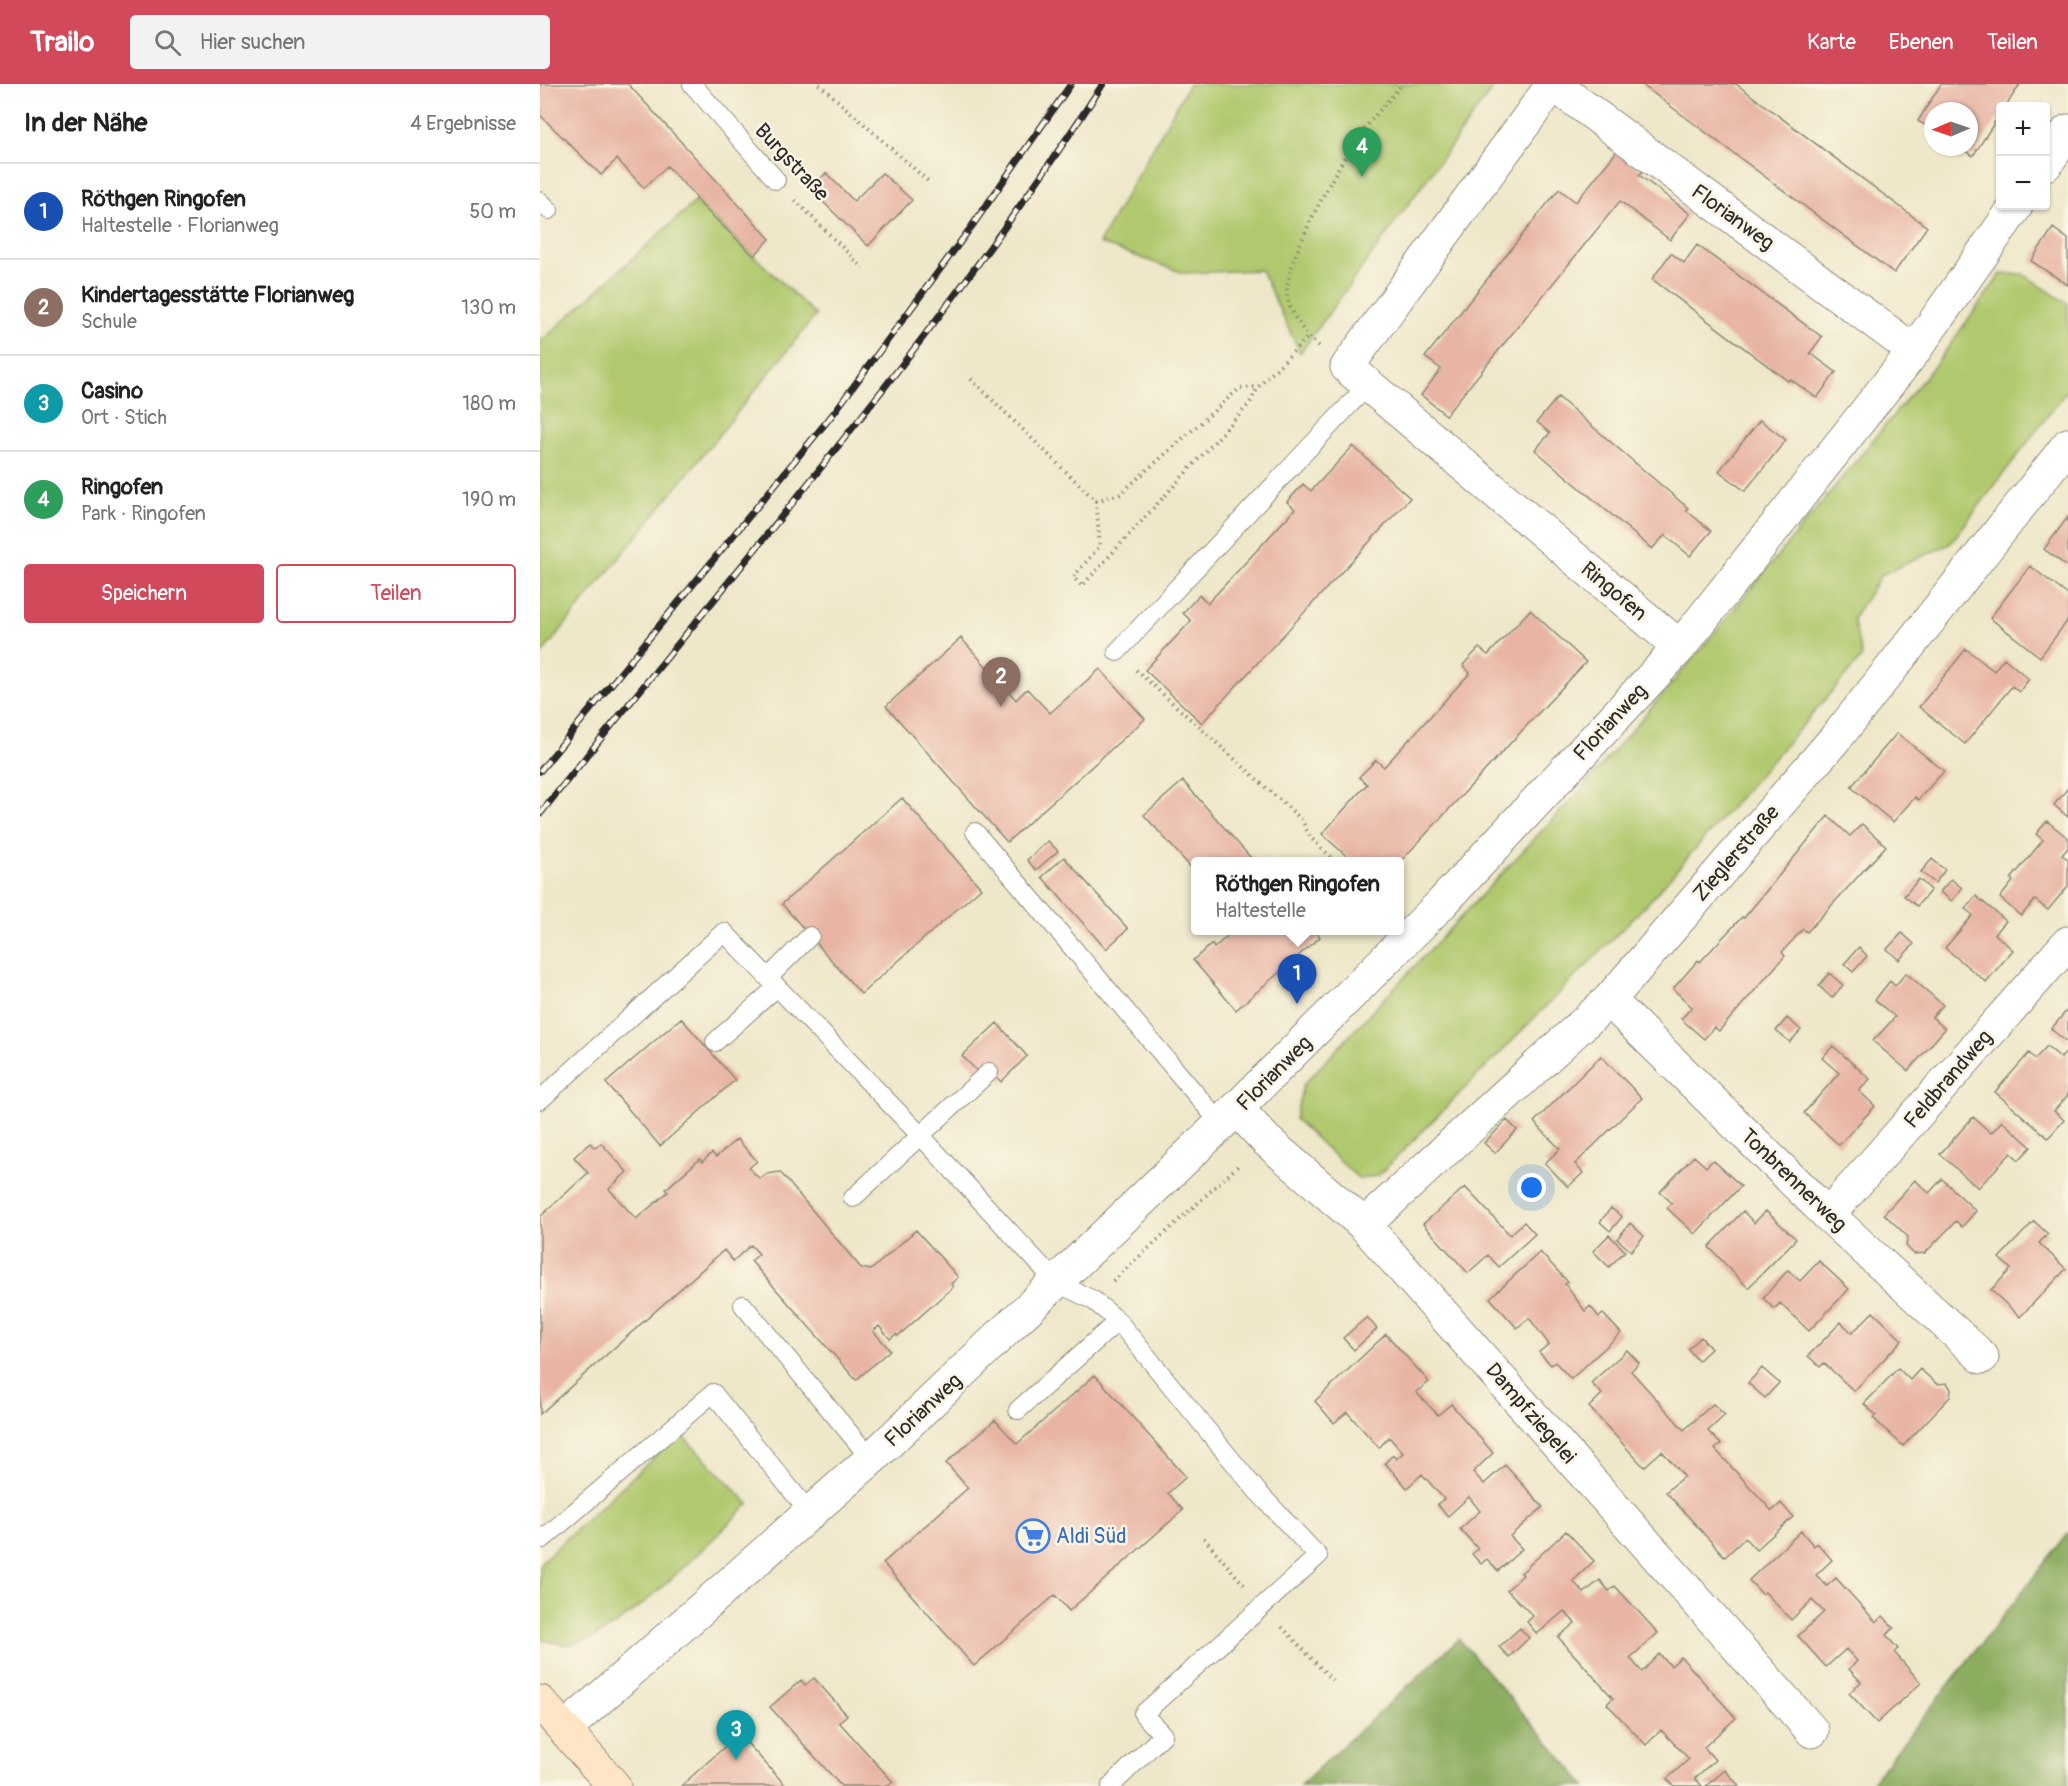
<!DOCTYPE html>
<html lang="de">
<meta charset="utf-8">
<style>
:root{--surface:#fff;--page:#f2f2f2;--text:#222;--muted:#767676;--line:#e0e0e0;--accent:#d1495b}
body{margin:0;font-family:Pangolin,sans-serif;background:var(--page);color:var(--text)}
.controls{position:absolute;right:18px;top:18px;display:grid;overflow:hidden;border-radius:6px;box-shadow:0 2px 4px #0004}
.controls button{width:54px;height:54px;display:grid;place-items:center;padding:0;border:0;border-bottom:2px solid var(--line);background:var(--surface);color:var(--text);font:30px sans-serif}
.compass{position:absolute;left:1384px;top:18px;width:54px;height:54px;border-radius:50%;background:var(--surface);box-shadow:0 2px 4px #0004;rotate:268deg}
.you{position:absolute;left:992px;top:1104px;width:21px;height:21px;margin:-15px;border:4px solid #fff;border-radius:50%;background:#1a73e8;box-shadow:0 0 0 9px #1a73e833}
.badge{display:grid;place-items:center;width:39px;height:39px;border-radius:50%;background:var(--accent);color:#fff;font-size:20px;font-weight:700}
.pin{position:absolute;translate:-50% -50px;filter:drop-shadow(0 2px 3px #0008)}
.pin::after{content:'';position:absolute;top:32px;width:21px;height:18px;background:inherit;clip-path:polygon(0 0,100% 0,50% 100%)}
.popup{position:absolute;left:651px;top:773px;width:213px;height:78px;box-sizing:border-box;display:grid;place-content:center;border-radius:6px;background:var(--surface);filter:drop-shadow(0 2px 4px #0005);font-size:20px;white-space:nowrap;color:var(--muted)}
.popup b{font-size:22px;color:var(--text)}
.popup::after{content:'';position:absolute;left:50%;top:100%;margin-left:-12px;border:12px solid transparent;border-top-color:var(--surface)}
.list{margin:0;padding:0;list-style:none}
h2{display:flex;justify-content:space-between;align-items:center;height:78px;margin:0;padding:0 24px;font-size:26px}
h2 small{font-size:20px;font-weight:400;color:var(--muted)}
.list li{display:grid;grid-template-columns:39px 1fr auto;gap:18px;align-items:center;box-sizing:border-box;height:96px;padding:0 24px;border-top:2px solid var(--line)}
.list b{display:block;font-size:22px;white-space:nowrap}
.list p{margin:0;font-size:20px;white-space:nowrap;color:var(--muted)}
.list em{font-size:20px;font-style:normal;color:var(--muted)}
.actions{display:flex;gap:12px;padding:18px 24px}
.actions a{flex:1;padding:14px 0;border:2px solid var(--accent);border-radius:6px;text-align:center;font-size:21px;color:var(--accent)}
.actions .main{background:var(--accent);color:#fff}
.icon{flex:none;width:33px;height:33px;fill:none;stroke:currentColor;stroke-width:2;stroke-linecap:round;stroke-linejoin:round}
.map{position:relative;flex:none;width:1528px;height:1702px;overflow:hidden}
header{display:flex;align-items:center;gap:36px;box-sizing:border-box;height:84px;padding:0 30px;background:var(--accent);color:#fff}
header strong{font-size:28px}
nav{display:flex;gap:33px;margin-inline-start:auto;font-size:21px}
.search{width:420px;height:54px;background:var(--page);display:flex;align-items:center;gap:15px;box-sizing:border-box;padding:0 21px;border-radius:6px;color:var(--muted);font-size:22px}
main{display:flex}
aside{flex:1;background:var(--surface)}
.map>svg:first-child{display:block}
</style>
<header>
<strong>Trailo</strong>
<div class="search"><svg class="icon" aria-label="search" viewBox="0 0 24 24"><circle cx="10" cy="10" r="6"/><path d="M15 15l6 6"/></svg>Hier suchen</div>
<nav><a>Karte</a><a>Ebenen</a><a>Teilen</a></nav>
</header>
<main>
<aside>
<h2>In der Nähe<small>4 Ergebnisse</small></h2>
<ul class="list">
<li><span class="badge" style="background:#1a4fb4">1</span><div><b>Röthgen Ringofen</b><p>Haltestelle · Florianweg</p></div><em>50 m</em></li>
<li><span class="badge" style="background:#8d6e63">2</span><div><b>Kindertagesstätte Florianweg</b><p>Schule</p></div><em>130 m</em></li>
<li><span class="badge" style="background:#0f9aa8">3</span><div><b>Casino</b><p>Ort · Stich</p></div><em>180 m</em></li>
<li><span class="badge" style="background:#2e9e5b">4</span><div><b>Ringofen</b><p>Park · Ringofen</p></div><em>190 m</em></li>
</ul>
<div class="actions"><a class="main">Speichern</a><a>Teilen</a></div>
</aside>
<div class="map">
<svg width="1528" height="1702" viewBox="0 0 1528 1702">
<rect width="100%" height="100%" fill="#fcf5e5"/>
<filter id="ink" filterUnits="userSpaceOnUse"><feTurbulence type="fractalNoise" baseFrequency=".0167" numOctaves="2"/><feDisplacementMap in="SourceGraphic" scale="12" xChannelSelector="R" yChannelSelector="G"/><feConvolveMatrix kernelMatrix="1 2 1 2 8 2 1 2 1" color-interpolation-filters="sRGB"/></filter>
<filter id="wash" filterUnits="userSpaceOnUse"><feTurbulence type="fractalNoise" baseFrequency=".008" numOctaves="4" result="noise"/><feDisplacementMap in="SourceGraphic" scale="24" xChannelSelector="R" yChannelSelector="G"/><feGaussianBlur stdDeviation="1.35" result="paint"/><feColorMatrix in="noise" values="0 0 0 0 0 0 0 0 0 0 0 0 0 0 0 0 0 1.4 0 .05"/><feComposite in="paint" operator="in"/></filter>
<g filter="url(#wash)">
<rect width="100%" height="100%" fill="#eee7c9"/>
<path fill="#b0c96e" stroke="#6e7a4c" stroke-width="1.5" d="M649,0H956L760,269L721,186L644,189L559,159Z
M156,117L276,231L0,572V258Z
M1461,190H1483L1528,220V305L1410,460L1341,491L1313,535L1322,573L1108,819L838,1092L818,1094L755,1035L763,1001L1044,702L1162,564L1399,276Z
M140,1349L209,1420C171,1455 83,1551 36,1559C23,1562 12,1558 0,1555V1479Z"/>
<path fill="#8cad61" stroke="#5c6c46" stroke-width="1.5" d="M1528,1449V1702H1329Z
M919,1555L1046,1702H759Z"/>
<g id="blocks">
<path fill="#e8b5a4" d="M0,0H88L230,155L214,172L156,116L157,114L127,82L104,104L77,75L61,91L0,31Z
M1101,0H1196L1387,143L1354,189Z
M1401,0H1480L1466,22H1460V30L1433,72L1419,63H1429V27H1393V46L1378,37Z
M1077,67L1103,87L1099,91L1150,130L1130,156L1080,117L906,331L881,311L901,285L885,273L1019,105L1036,118Z
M286,89L314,117L342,89L372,116L328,162L270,105Z
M1513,144L1528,155V201L1491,177Z
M1157,161L1282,253L1270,269L1296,288L1277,314L1250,295L1248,297L1112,195L1131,169L1144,179Z
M1018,313L1148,424L1146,426L1171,447L1150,472L1125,451L1112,465L995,366L1010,349L997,338Z
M1220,336L1246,356L1205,407L1179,387Z
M813,362L870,414L662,639L605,586L651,537L643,529L659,511L668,519L755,425L747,418L763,400L771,407Z
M1528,433V483L1504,465Z
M1490,482L1528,511V536L1500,573L1450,534Z
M990,526L1046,578L859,779L812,777L782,750L827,700L819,693L836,676L844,683L930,589L923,581L939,564L948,571Z
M421,554L476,616L487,605L510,629L560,585L605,635L467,758L346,622Z
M1426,565L1454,587L1464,574L1489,595L1479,608L1472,602L1425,660L1379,623Z
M1357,649L1404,687L1378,716L1375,713L1353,738L1311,703Z
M643,697L711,774L708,777H655V788L604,731Z
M1528,704V733L1514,721Z
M362,714L441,804L321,910L242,820Z
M1288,732L1310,752L1322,740L1346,762L1267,848L1263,845L1242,868L1245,872L1179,947L1174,943L1164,955L1141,935L1152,923L1133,905L1158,876L1160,878L1202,833L1204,834Z
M1507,737L1528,754V764L1522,771L1528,775V802L1508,826L1495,816L1481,832L1460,814L1473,797L1471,795L1503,756L1496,750Z
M508,757L518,767L496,786L487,776Z
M524,773L588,845L566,865L502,793Z
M1392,775L1405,786L1395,799L1381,788Z
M1379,795L1391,806L1377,822L1364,812Z
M1411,795L1422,804L1412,817L1400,808Z
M1436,812L1466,837L1455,850L1473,866L1446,898L1405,864L1433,831L1425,825Z
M694,846H775L780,853L696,926L653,876L672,860L674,864Z
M1362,849L1374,860L1359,876L1347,865Z
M1319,863L1327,872L1313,888L1304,880Z
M1289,889L1303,901L1292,914L1279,902Z
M1366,889L1403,921L1392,933L1405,945L1368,987L1333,957L1355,933L1335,916L1350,897L1355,902Z
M1528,925V959L1511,945Z
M141,934L195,996L120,1062L66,999Z
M1247,934L1261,946L1250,958L1236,947Z
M457,939L487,972L461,998L447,983L440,990L422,972Z
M1293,962L1330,995L1319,1007L1335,1022L1299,1061L1264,1029L1299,989L1282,974Z
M1507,962L1521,974L1528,966V1011L1514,1027L1524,1036L1508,1054L1455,1008L1489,969L1495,975Z
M1061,972L1102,1014L1035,1080L1043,1089L1028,1103L1005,1079L1020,1065L994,1038Z
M1433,1033L1451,1049L1462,1037L1491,1063L1479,1076L1471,1069L1438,1104L1400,1070Z
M967,1036L977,1046L955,1069L944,1059Z
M197,1055L217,1077L209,1084L220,1095L226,1090L240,1088L321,1184L331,1186L376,1146L418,1193L411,1200L413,1203L358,1252L356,1250L350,1255L339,1242L333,1247L350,1266L316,1296L211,1177L219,1170L211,1161L193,1177L184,1166L0,1330V1133L48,1089L34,1073L50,1059L55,1064L61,1059L87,1088L69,1105L96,1135L128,1108L126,1105L160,1075L162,1078L172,1069L176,1073Z
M1154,1072L1166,1083L1173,1076L1201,1102L1155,1150L1127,1124L1132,1119L1120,1108Z
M1402,1095L1436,1127L1422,1143L1416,1137L1385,1169L1374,1170L1366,1162L1368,1153L1344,1130L1375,1096L1389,1109Z
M925,1103L970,1151L984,1138L995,1150L959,1183L948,1171L928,1189L883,1140Z
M1071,1124L1082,1133L1070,1147L1060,1138Z
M1203,1127L1214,1139L1226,1127L1256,1155L1208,1204L1169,1163Z
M1494,1137L1508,1150L1499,1159L1526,1185L1480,1233L1451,1206L1471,1185L1459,1174Z
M1090,1139L1104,1152L1091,1167L1077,1155Z
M1069,1151L1085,1167L1069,1183L1053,1167Z
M1000,1168L1028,1198L1025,1200L1045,1227L1050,1222L1059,1233L1063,1230L1081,1249L1031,1295L1015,1278L1011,1281L999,1268L1009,1260L989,1234L977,1244L950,1214Z
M1279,1177L1309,1205L1269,1247L1240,1219L1234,1225L1223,1214L1248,1186L1260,1197Z
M1333,1228L1362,1256L1314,1307L1284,1279L1280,1283L1268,1272L1301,1238L1312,1249Z
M827,1233L837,1245L814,1266L803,1254Z
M846,1250L889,1298L876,1308L898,1331L911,1320L953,1369L933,1388L944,1400L965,1381L1003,1423L970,1452L982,1465L958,1487L947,1475L941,1480L932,1470L938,1465L920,1445L940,1427L929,1413L908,1432L897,1420L904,1415L882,1390L867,1404L845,1379L853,1371L856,1375L863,1369L849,1353L839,1364L807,1328L794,1339L775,1317Z
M1161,1253L1171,1265L1158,1277L1148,1265Z
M1087,1266L1099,1279L1091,1287L1144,1346L1173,1320L1185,1331L1168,1347L1181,1360L1175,1365L1232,1427L1241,1419L1253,1433L1216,1466L1205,1454L1185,1473L1126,1408L1144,1392L1122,1367L1104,1383L1049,1323L1062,1310L1051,1299Z
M1222,1284L1239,1299L1225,1314L1208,1299Z
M1358,1284L1370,1296L1380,1285L1397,1300L1407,1299L1411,1305L1410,1313L1363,1362L1333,1334L1336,1331L1324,1320Z
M555,1291L646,1393L628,1409L643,1426L529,1527L515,1511L434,1582L343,1479L428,1404L406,1379L455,1336L477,1360Z
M1026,1447L1054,1477L1033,1497L1044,1509L1060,1496L1069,1507L1075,1502L1118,1549L1090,1574L1102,1588L1119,1570L1131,1582L1141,1573L1196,1634L1164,1663L1175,1676L1155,1694L1162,1702H1134L1127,1695L1149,1675L1121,1646L1106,1661L1067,1620L1073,1614L1018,1553L1035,1539L1024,1527L997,1550L987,1538L993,1532L967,1506L983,1491L981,1489Z
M1261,1447L1274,1462L1277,1459L1292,1476L1276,1491L1287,1502L1296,1494L1336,1538L1343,1532L1354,1544L1346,1551L1358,1565L1354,1568L1381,1599L1337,1639L1309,1609L1321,1598L1309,1585L1317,1577L1306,1565L1286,1583L1258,1552L1284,1528L1272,1516L1251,1536L1225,1508L1222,1510L1209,1496Z
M980,1544L989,1554L969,1573L959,1563Z
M274,1594L307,1631L299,1638L353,1698L348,1702H301L230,1623L261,1596L265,1601Z
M199,1650L246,1702H141Z
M1185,1686L1199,1702H1166Z"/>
</g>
</g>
<g filter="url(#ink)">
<use href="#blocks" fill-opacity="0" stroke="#8c897a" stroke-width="1.5"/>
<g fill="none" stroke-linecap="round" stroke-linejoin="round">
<defs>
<path id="lane" d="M152,0L236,96
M0,117L9,126
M577,568L829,300
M435,748L681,1040
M228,894L270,852
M175,958L237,903
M0,1016L184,848L381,1052L517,1199L553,1216L578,1237L717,1407L778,1472L603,1630L623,1651L571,1702
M313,1114L449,988
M203,1221L331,1375
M478,1326L578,1237
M0,1452L3,1455L173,1309L269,1428"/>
<path id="street" d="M1013,0L807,283L1140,563
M1013,0L1374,267
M1506,80L1528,47
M1069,916L1288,1131L1442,1273
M697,1025L726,1056L824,1141L1272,1647
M1288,1131L1528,859
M824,1141L1069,916L1300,649L1528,361
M25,1645L331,1375L681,1040L901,820L1140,563L1374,267L1476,122"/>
<path id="secondary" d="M0,1618L74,1702"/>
</defs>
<use href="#lane" stroke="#8c897a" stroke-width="20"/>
<use href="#street" stroke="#8c897a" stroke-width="35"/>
<use href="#secondary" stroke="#8c897a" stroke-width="35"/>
<path stroke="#8c897a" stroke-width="4" stroke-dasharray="1.5 4.5" stroke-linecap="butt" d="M279,0L389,98
M255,116L323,184
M779,262C764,250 745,224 747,203C751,169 791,94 810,65C825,42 845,21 862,0
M431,295L556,417
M556,417L560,462L533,493L542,502L710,319L718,303
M556,417L580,410L700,304L718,303L768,253
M596,586L762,736L770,753L796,778
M573,1197L700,1080
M664,1454L705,1502
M742,1543L792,1596"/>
<use href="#lane" stroke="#fff" stroke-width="18"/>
<use href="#street" stroke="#fff" stroke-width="33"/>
<use href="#secondary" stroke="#fee5c5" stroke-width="33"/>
<defs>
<path id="rail" d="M0,687L293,330L432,142L531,0
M0,730C192,490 395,258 563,0"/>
</defs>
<use href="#rail" stroke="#2b2b2b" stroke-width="7"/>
<use href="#rail" stroke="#fcf5e5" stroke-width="4.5" stroke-dasharray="14" stroke-linecap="butt"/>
</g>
</g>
<defs>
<symbol id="supermarket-ring" viewBox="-11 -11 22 22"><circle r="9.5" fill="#fcf5e5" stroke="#3f7fe0" stroke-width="1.5"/><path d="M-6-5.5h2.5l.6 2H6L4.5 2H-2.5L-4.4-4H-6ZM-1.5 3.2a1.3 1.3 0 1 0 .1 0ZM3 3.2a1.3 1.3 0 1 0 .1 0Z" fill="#3f7fe0"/></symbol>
</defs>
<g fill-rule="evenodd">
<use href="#supermarket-ring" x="474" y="1433" width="38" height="38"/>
</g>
<g text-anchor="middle" stroke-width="5" stroke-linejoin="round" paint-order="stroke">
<g font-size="21" fill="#2b2b2b" stroke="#fcf5e5">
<text transform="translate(252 78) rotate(47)" y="7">Burgstraße</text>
<text transform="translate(1193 133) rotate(36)" y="7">Florianweg</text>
<text transform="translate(1074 507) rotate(40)" y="7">Ringofen</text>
<text transform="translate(1070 638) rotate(-47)" y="7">Florianweg</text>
<text transform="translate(1196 769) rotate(-49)" y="7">Zieglerstraße</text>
<text transform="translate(734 989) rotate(-45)" y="7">Florianweg</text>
<text transform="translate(1408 995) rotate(-49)" y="7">Feldbrandweg</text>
<text transform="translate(1254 1096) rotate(44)" y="7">Tonbrennerweg</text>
<text transform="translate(383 1326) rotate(-43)" y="7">Florianweg</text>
<text transform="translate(991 1329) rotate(49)" y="7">Dampfziegelei</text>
</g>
<g font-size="21" fill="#366cbe" stroke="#fcf5e5" text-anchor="start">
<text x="516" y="1459">Aldi Süd</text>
</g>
</g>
</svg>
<div class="controls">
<button>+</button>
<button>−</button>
</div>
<svg class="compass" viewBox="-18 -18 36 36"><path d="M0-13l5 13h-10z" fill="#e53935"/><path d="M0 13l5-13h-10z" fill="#767676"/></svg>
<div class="you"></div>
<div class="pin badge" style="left:757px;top:920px;background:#1a4fb4">1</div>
<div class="popup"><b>Röthgen Ringofen</b>Haltestelle</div>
<div class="pin badge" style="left:461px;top:623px;background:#8d6e63">2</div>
<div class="pin badge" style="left:196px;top:1676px;background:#0f9aa8">3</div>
<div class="pin badge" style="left:822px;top:93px;background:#2e9e5b">4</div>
</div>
</main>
